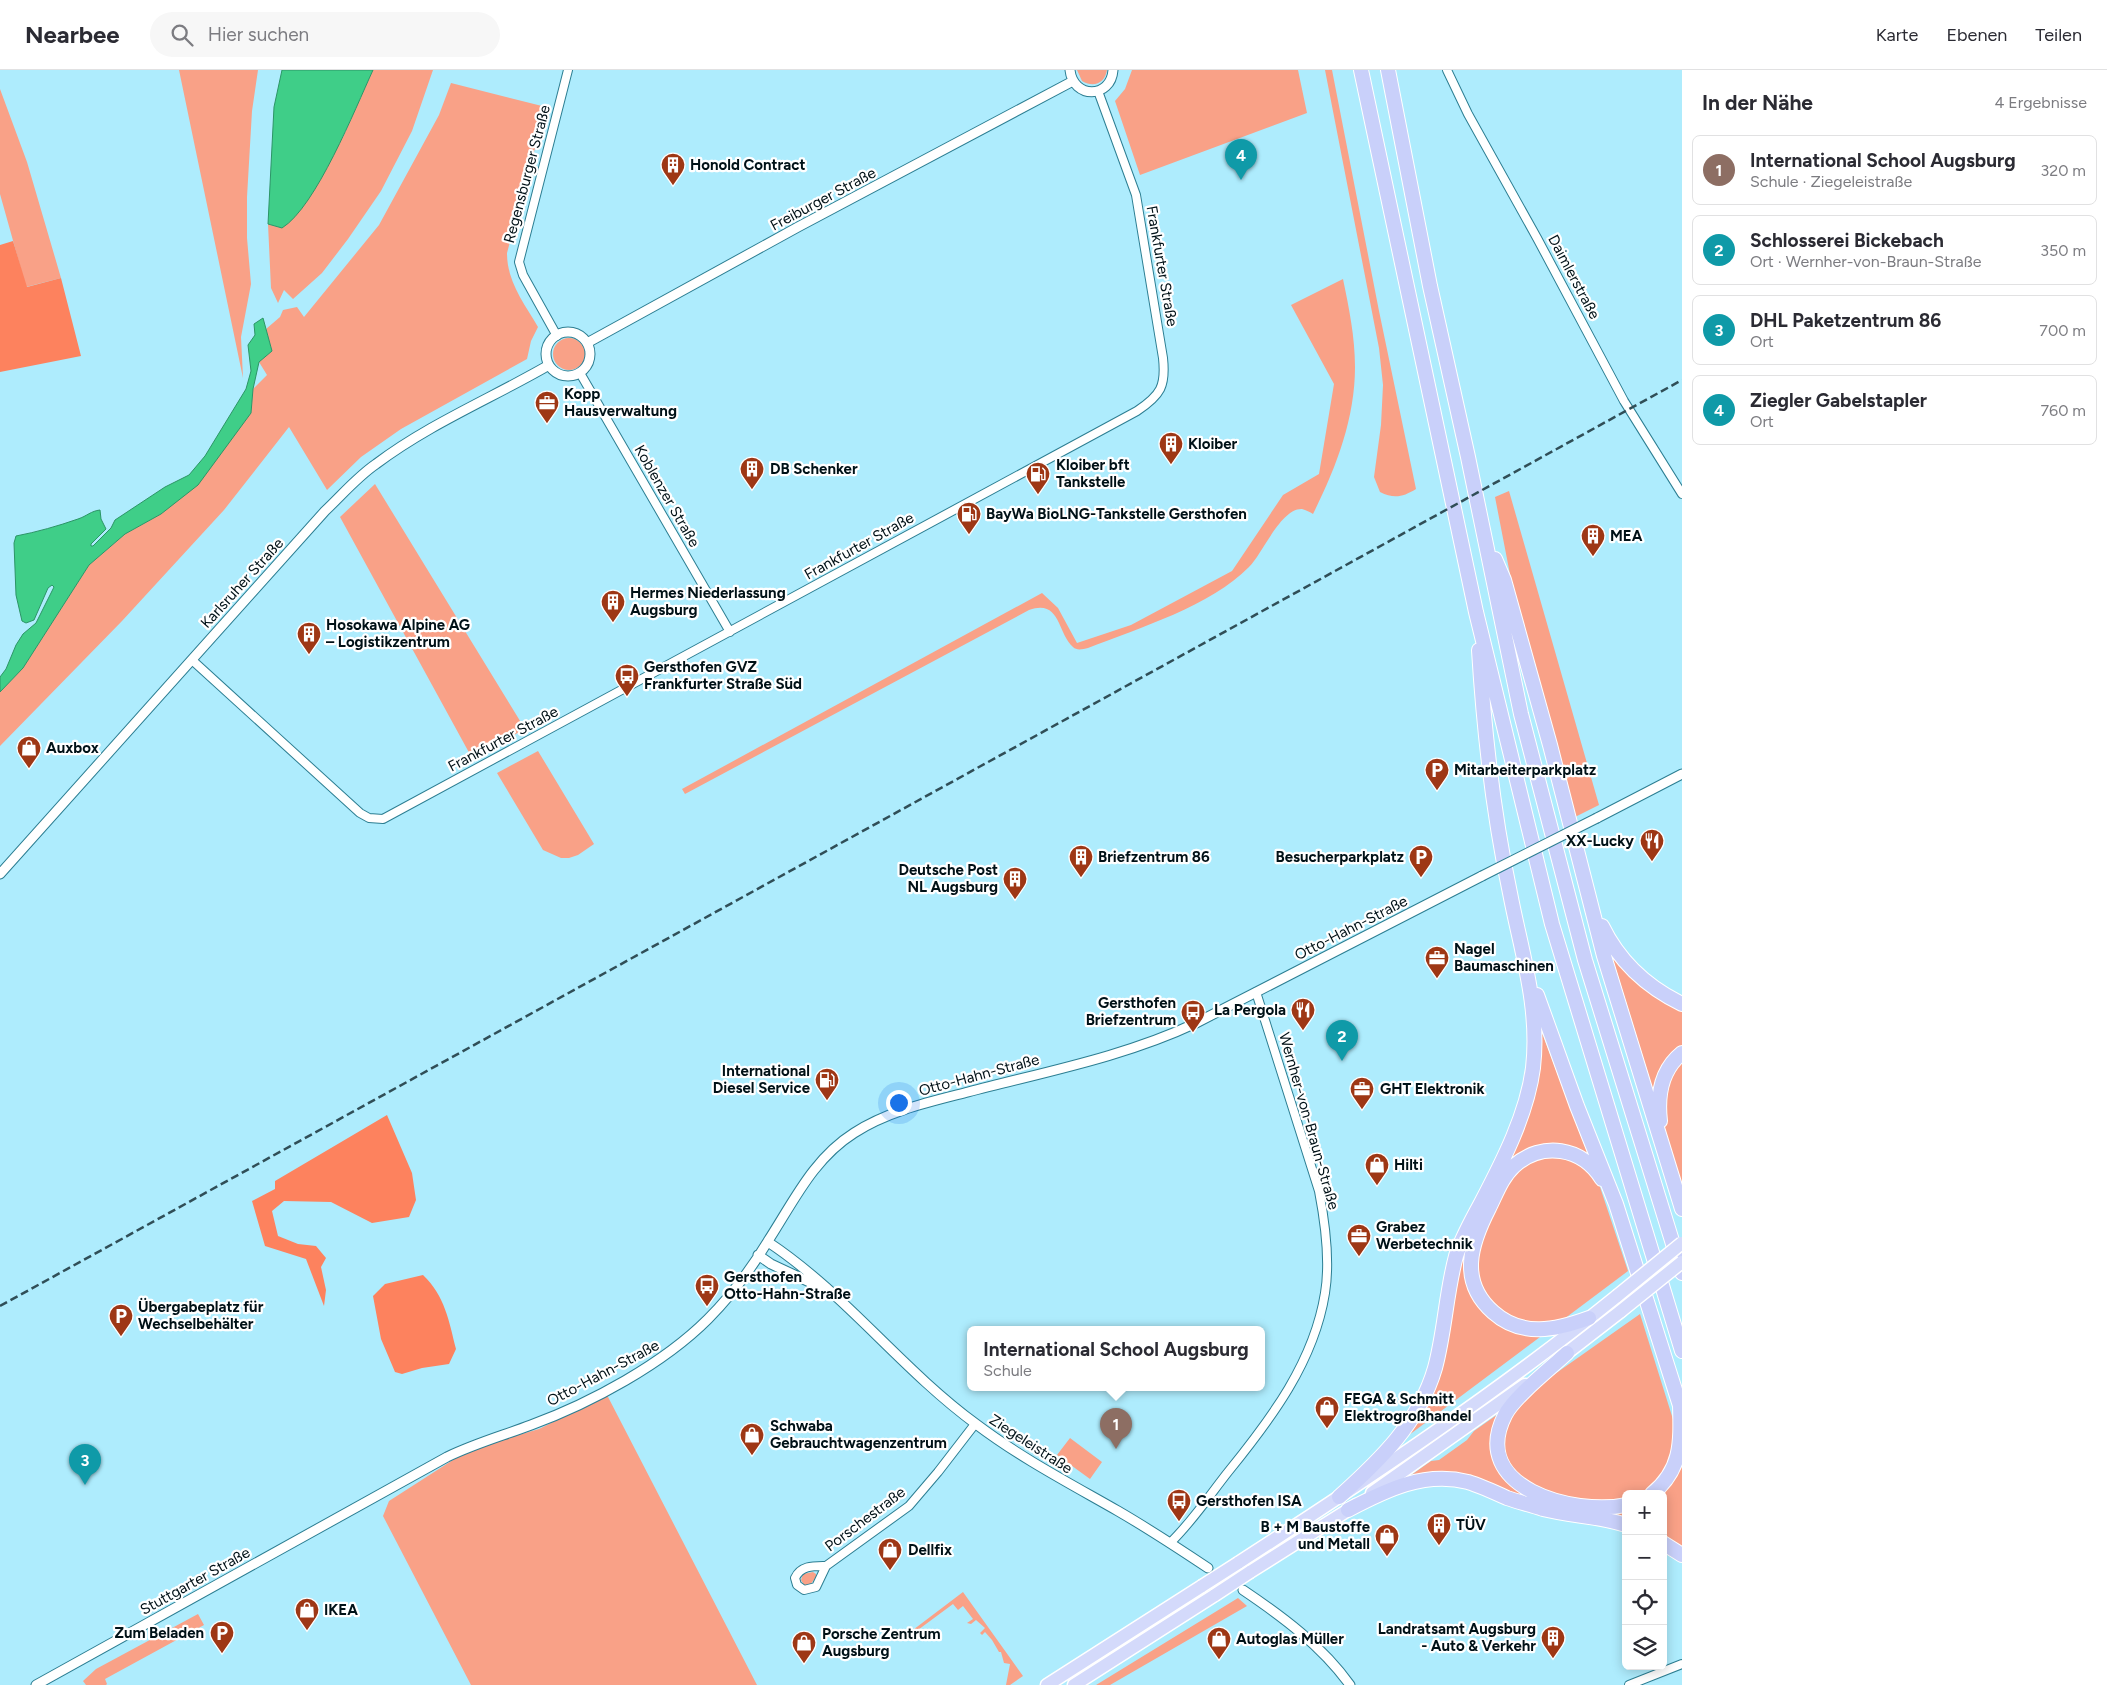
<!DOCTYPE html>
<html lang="de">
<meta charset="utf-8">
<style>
:root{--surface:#fff;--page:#f7f7f7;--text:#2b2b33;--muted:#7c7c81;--line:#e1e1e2;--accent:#1a73e8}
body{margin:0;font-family:Figtree,sans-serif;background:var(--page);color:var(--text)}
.controls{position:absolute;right:15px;bottom:15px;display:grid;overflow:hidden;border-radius:8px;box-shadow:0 2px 12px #0003}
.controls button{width:45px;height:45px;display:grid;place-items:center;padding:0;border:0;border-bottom:1px solid var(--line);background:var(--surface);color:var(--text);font:25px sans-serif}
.you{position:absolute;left:898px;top:1032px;width:18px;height:18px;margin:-12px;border:4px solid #fff;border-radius:50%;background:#1a73e8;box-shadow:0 0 0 8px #1a73e833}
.badge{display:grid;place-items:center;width:32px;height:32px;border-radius:50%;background:var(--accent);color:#fff;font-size:16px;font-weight:700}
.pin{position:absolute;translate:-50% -41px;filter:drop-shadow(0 1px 2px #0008)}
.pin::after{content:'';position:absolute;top:26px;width:18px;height:15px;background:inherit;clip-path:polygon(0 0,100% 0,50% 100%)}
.popup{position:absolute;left:967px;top:1256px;width:298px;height:65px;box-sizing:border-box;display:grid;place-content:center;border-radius:8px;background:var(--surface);filter:drop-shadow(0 1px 4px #0005);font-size:16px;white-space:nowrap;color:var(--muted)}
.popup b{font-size:19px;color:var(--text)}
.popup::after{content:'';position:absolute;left:50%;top:100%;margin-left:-10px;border:10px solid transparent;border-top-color:var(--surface)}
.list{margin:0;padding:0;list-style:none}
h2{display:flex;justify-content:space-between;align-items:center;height:65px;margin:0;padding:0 20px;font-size:21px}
h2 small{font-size:16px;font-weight:400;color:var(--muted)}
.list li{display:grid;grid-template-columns:32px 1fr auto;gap:15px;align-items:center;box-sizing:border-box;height:70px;margin:0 10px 10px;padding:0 10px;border:1px solid var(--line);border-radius:8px}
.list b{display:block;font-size:19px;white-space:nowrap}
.list p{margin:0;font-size:16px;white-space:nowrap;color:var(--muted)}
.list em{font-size:16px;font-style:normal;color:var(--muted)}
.icon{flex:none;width:28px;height:28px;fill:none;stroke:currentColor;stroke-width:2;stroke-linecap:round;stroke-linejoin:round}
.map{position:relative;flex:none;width:1682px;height:1615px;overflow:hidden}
header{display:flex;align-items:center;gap:30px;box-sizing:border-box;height:70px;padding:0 25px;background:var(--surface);border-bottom:1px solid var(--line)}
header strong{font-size:24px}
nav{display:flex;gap:28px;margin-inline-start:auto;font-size:18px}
.search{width:350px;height:45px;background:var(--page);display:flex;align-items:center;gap:12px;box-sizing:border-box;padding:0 18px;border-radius:28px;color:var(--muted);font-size:19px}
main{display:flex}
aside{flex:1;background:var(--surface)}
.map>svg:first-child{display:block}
</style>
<header>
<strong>Nearbee</strong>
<div class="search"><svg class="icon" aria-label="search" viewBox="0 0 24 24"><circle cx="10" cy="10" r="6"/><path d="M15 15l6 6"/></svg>Hier suchen</div>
<nav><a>Karte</a><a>Ebenen</a><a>Teilen</a></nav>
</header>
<main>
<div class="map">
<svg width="1682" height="1615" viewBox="0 0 1682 1615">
<rect width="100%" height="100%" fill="#aeecfd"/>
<path fill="#f9a187" d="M179,0H258L252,41L247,127V168L251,214L241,267L243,308Z
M373,0H433L412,61L381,121L348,169L322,203L293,229L284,220L278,233L271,218L268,154L282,158L343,67Z
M1077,0H1107C1105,13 1094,18 1082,11Z
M1132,0H1298L1307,43L1140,105L1115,31L1125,19Z
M1325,0H1332L1379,241L1416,419C1403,427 1394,429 1380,422L1374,407L1381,355L1383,315L1379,278Z
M451,13L546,37L507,183C507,212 524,233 538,257L531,271L527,289L401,359L361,387L327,420L289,357L224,440L122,551L0,676V622L23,598L89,495L125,464L161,444L251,343L253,319L267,305L259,292L272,281L266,259L280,247L283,240L297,237L304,247L379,155L439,45Z
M0,19L27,92L61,208L26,217L0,124Z
M1343,209C1349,238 1355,267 1355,297C1355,349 1336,398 1313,444C1310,442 1306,440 1302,439C1281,438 1263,483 1249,497C1211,536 1139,558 1088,578C1083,579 1077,581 1073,577C1057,563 1061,529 1029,540L685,724L682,719L1042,523L1058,538L1077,573L1131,555L1232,501L1283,425L1319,404L1334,314L1291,235Z
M553 284a16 16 0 1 1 32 0a16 16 0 1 1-32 0Z
M375,414L525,659L472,688L340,447Z
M1509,421L1599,735L1575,747L1548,641L1515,530L1495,427Z
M538,681L594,774L578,785L569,788H561L543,780L497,703Z
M1611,883L1682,939V978L1654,1023Z
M1539,955L1599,1114L1628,1201L1409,1365L1425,1341L1441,1301L1460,1188L1518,1064Z
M1682,986V1117L1659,1041L1661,1019Z
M1640,1244L1682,1378V1480L1663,1468V1424H1626V1450L1525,1428L1472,1408L1404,1410L1431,1391L1439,1390L1467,1370L1474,1361Z
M607,1325L757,1615H471L383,1446L389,1431L456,1388L487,1374L539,1359Z
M1070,1368L1102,1392L1090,1409L1057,1385Z
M813,1502L816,1504V1507L810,1515H804L801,1510L803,1504Z
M963,1522L1023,1606L1010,1615H1006L1010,1594L1004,1593L1001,1582H999L992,1570L985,1562L982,1565L980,1563L985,1558L976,1550L971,1554L967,1553L973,1549L963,1536L958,1540L953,1534L903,1571L901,1569Z
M1238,1528L1247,1536L1110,1615H1096Z
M198,1544L204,1555L105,1609L107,1614L106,1615H86L83,1611L96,1599Z"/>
<path fill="#fd825e" d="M13,171L27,217L61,208L81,286L0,302V175Z
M387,1045L412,1103L416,1130L409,1147L372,1153L331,1132L284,1131L272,1141L278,1166L298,1174L316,1176L326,1188L321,1197L326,1220L324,1236L306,1189L265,1176L252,1131L275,1119V1111Z
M423,1205C445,1226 449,1251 456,1279L449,1294L422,1298L402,1304L395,1302L381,1269L373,1226L385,1214Z"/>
<path fill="#3fce88" stroke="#2c9566" d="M282,0H373C355,39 316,137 282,158L268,154L274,37Z
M263,248L272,281L259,292L253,319L251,343L198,415L161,444L125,464L89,495L23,598L0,622V607L6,599L16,575L23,564L36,553L54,517L52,515L48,518L34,550L26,553L22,551L16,525L14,473L16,466C37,462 58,456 78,449C87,446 91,441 100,440L101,449L106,459L91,474V476H93L111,458L115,450L165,417L189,405L205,386L246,319L251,301L248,275L255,265L254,254Z"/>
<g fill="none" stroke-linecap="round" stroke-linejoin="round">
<defs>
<path id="minor" d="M1447,0L1468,44L1537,168L1624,331L1682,424
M557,266L523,205L519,192L568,0
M580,303L730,562
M192,590L360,743L369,748L383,749L1137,341C1161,325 1166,316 1163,288L1136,125L1098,21
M1170,1473C1192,1452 1209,1426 1228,1402C1271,1349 1314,1292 1325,1223C1330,1193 1325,1152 1319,1121L1256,922
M826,1496C814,1496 801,1495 795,1508L797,1515L804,1520L816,1517L826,1496L909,1436L938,1402L975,1354
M1629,1615L1682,1594"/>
<path id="tertiary" d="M1070,0C1073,29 1111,29 1113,0
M546 284a22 22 0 1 1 44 0a22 22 0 1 1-44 0Z
M587,273L798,157L1073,11
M1597,748L1682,704
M0,804L325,441C342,425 357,407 376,394C429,354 492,328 549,295
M768,1172C845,1223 901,1299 976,1354C1021,1388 1069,1413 1118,1441C1149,1459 1178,1478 1208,1498
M758,1185L771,1194L820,1217
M1243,1520C1283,1547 1322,1576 1350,1615
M36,1615L447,1387C476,1373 502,1366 531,1355C591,1333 663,1294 708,1249C731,1226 751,1199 768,1171C794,1131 813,1089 854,1063C888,1041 929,1032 968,1022C1044,1002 1124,987 1196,953L1482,806"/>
<path id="trunk" d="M1559,1289L1621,1241
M1372,1423L1525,1315
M1238,1493C1368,1409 1497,1323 1617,1226
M1250,1502L1356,1435
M1047,1615L1202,1516
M1074,1615L1215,1525"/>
<path id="motorway" d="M1361,0L1476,542L1552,854L1682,1281
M1388,0L1430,216L1468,387L1521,644L1585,890L1682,1203
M1495,489L1504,510L1550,675L1604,886L1682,1139
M1602,856C1619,891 1647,917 1682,934
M1537,925L1577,1036L1616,1134L1682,1342
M1660,1051C1657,1025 1661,1000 1682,983
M1589,1248C1556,1260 1522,1268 1493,1242C1458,1211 1471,1173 1489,1138C1496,1124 1502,1107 1514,1096C1542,1071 1582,1077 1602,1109
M1567,1283C1551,1298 1514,1327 1505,1345C1468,1418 1574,1446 1626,1435
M1652,1424C1682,1399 1681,1373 1680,1335
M1339,1427C1380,1390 1419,1353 1435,1298C1445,1261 1446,1223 1456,1186C1462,1167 1472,1150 1481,1133C1503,1091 1527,1044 1533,998C1540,937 1521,881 1510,823C1493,743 1484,661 1479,580
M1348,1440C1386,1420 1424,1401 1468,1412C1481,1416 1494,1422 1507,1428C1519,1432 1531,1435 1543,1439C1571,1446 1599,1446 1626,1455
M1663,1473L1682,1485"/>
</defs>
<use href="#minor" stroke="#2c7e92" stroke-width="10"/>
<use href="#tertiary" stroke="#2c7e92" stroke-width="11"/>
<use href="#trunk" stroke="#fff" stroke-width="15"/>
<use href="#motorway" stroke="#fff" stroke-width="16"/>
<use href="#minor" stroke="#fff" stroke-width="8"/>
<use href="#tertiary" stroke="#fff" stroke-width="9"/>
<use href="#trunk" stroke="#d4dafb" stroke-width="12"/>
<use href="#motorway" stroke="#c9d0fa" stroke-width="14"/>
<path stroke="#304e57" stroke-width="2.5" stroke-dasharray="8 4" stroke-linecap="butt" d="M0,1236L1682,310"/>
<defs>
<path id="tertiary-bridge" d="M1482,806L1597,748"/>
<path id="trunk-bridge" d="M1617,1226L1682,1173
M1621,1241L1682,1192
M1202,1516L1238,1493
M1215,1525L1250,1502"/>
</defs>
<use href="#tertiary-bridge" stroke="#2c7e92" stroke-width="11" stroke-linecap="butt"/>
<use href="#trunk-bridge" stroke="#fff" stroke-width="15" stroke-linecap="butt"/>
<use href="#tertiary-bridge" stroke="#fff" stroke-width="9"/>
<use href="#trunk-bridge" stroke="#d4dafb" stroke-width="12"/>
</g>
<defs>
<symbol id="building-pin" viewBox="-11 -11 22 30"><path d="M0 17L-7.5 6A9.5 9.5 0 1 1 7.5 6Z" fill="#9e3715" stroke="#fff"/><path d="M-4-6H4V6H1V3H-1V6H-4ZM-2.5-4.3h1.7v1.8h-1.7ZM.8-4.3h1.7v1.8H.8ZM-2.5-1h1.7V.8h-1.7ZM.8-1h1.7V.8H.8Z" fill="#fff"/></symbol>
<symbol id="office-pin" viewBox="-11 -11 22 30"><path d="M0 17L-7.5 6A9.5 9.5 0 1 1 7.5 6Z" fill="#9e3715" stroke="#fff"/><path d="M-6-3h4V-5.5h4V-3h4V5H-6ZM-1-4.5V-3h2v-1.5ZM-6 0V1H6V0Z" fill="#fff"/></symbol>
<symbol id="fuel-pin" viewBox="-11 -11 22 30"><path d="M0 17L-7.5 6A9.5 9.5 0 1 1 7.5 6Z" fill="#9e3715" stroke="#fff"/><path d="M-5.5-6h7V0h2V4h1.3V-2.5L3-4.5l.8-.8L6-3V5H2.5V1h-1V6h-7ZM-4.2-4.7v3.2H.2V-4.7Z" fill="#fff"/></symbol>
<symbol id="bus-pin" viewBox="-11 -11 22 30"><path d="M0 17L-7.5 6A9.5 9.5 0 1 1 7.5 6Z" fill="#9e3715" stroke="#fff"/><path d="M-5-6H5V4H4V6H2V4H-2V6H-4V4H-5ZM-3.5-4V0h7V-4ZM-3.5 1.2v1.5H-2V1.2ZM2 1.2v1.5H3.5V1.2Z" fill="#fff"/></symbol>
<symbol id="shop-pin" viewBox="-11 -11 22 30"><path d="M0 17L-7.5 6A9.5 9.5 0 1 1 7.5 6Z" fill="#9e3715" stroke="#fff"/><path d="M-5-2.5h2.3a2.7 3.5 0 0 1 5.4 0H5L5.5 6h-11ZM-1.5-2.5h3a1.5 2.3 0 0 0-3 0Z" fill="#fff"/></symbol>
<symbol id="parking-pin" viewBox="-11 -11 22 30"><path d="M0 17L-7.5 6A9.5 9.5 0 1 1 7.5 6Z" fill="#9e3715" stroke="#fff"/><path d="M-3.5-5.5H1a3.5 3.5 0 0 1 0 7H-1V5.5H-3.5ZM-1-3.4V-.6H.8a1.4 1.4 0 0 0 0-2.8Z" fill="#fff"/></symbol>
<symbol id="restaurant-pin" viewBox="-11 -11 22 30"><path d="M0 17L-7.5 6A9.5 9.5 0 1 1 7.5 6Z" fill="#9e3715" stroke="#fff"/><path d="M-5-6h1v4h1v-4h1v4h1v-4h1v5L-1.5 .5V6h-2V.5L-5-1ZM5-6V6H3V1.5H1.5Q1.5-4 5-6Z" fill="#fff"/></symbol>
</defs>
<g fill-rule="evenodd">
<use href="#building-pin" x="659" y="81" width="28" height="38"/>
<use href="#office-pin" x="533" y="319" width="28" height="38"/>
<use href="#building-pin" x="1157" y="360" width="28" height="38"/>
<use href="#building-pin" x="738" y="385" width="28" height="38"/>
<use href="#fuel-pin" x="1024" y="390" width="28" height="38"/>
<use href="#fuel-pin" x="955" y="430" width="28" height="38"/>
<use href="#building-pin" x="1579" y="452" width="28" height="38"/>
<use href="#building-pin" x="599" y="518" width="28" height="38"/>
<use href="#building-pin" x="295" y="550" width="28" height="38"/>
<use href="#bus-pin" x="613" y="592" width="28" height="38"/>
<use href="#shop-pin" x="15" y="664" width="28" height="38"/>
<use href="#parking-pin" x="1423" y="686" width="28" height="38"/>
<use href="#restaurant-pin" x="1638" y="757" width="28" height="38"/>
<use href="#building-pin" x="1067" y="773" width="28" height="38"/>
<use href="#parking-pin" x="1407" y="773" width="28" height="38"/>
<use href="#building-pin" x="1001" y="795" width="28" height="38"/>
<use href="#office-pin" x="1423" y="874" width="28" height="38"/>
<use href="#restaurant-pin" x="1289" y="926" width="28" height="38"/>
<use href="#bus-pin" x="1179" y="928" width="28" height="38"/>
<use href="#fuel-pin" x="813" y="996" width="28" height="38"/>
<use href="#office-pin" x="1348" y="1005" width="28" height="38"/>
<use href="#shop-pin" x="1363" y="1081" width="28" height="38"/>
<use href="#office-pin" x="1345" y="1152" width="28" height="38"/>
<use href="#bus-pin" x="693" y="1202" width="28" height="38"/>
<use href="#parking-pin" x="107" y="1232" width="28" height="38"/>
<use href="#shop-pin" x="1313" y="1324" width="28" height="38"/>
<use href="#shop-pin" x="738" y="1351" width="28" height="38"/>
<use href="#bus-pin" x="1165" y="1417" width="28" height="38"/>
<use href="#building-pin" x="1425" y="1441" width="28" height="38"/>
<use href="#shop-pin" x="1373" y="1452" width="28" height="38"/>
<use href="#shop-pin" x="876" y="1466" width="28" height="38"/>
<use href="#shop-pin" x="293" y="1526" width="28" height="38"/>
<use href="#parking-pin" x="208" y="1549" width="28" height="38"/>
<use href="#building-pin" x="1539" y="1554" width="28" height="38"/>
<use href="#shop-pin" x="1205" y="1555" width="28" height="38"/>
<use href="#shop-pin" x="790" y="1559" width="28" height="38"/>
</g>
<g text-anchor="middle" stroke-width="4.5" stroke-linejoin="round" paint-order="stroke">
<g font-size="15" font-weight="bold" fill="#001117" stroke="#fff" text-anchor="start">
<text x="690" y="100">Honold Contract</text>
<text x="564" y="329">Kopp<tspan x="564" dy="17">Hausverwaltung</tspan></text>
<text x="1188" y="379">Kloiber</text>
<text x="1056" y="400">Kloiber bft<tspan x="1056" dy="17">Tankstelle</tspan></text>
<text x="770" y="404">DB Schenker</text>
<text x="986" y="449">BayWa BioLNG-Tankstelle Gersthofen</text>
<text x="1610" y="471">MEA</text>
<text x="630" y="528">Hermes Niederlassung<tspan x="630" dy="17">Augsburg</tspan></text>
<text x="326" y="560">Hosokawa Alpine AG<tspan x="326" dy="17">– Logistikzentrum</tspan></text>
<text x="644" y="602">Gersthofen GVZ<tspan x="644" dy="17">Frankfurter Straße Süd</tspan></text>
<text x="46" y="683">Auxbox</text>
<text x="1454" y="705">Mitarbeiterparkplatz</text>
<text x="1634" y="776" text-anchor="end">XX-Lucky</text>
<text x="1098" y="792">Briefzentrum 86</text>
<text x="1404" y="792" text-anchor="end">Besucherparkplatz</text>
<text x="998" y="805" text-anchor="end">Deutsche Post<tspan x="998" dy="17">NL Augsburg</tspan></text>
<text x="1454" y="884">Nagel<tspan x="1454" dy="17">Baumaschinen</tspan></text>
<text x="1176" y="938" text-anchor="end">Gersthofen<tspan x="1176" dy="17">Briefzentrum</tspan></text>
<text x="1286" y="945" text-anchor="end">La Pergola</text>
<text x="810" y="1006" text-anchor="end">International<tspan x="810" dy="17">Diesel Service</tspan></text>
<text x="1380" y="1024">GHT Elektronik</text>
<text x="1394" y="1100">Hilti</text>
<text x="1376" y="1162">Grabez<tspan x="1376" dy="17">Werbetechnik</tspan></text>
<text x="724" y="1212">Gersthofen<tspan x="724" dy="17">Otto-Hahn-Straße</tspan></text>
<text x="138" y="1242">Übergabeplatz für<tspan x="138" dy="17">Wechselbehälter</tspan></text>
<text x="1344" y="1334">FEGA &amp; Schmitt<tspan x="1344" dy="17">Elektrogroßhandel</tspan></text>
<text x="770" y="1361">Schwaba<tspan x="770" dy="17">Gebrauchtwagenzentrum</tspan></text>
<text x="1196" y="1436">Gersthofen ISA</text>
<text x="1456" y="1460">TÜV</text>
<text x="1370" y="1462" text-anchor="end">B + M Baustoffe<tspan x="1370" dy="17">und Metall</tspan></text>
<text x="908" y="1485">Dellfix</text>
<text x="324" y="1545">IKEA</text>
<text x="1536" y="1564" text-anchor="end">Landratsamt Augsburg<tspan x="1536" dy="17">- Auto &amp; Verkehr</tspan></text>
<text x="204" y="1568" text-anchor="end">Zum Beladen</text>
<text x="822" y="1569">Porsche Zentrum<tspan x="822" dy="17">Augsburg</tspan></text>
<text x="1236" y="1574">Autoglas Müller</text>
</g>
<g font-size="15" fill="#001117" stroke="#fff">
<text transform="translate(527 104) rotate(-75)" y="5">Regensburger Straße</text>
<text transform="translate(823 129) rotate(-28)" y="5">Freiburger Straße</text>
<text transform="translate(1162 196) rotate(80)" y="5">Frankfurter Straße</text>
<text transform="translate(1574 207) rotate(62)" y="5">Daimlerstraße</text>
<text transform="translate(667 426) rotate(60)" y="5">Koblenzer Straße</text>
<text transform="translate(859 476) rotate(-29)" y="5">Frankfurter Straße</text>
<text transform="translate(242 513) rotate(-48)" y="5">Karlsruher Straße</text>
<text transform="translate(503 669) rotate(-28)" y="5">Frankfurter Straße</text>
<text transform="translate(1351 858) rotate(-27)" y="5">Otto-Hahn-Straße</text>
<text transform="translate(979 1005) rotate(-15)" y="5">Otto-Hahn-Straße</text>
<text transform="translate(1309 1051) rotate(74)" y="5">Wernher-von-Braun-Straße</text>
<text transform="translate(603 1303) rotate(-28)" y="5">Otto-Hahn-Straße</text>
<text transform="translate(1031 1374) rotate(33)" y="5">Ziegeleistraße</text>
<text transform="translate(865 1449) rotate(-37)" y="5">Porschestraße</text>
<text transform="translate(195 1511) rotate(-29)" y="5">Stuttgarter Straße</text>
</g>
</g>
</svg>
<div class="controls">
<button>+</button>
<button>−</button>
<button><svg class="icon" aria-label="locate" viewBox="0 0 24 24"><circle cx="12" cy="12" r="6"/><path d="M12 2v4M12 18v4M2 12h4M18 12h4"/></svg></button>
<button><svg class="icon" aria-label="layers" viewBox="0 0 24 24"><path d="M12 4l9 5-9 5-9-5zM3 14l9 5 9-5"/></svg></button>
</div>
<div class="you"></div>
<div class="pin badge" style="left:1116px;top:1379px;background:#8d6e63">1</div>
<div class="popup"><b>International School Augsburg</b>Schule</div>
<div class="pin badge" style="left:1342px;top:991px;background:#0f9aa8">2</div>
<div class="pin badge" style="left:85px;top:1415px;background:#0f9aa8">3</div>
<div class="pin badge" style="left:1241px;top:110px;background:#0f9aa8">4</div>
</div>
<aside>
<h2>In der Nähe<small>4 Ergebnisse</small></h2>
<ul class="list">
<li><span class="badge" style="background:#8d6e63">1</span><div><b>International School Augsburg</b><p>Schule · Ziegeleistraße</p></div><em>320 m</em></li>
<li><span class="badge" style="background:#0f9aa8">2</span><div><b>Schlosserei Bickebach</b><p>Ort · Wernher-von-Braun-Straße</p></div><em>350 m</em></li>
<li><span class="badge" style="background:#0f9aa8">3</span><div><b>DHL Paketzentrum 86</b><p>Ort</p></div><em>700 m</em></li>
<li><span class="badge" style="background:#0f9aa8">4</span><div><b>Ziegler Gabelstapler</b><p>Ort</p></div><em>760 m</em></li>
</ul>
</aside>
</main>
